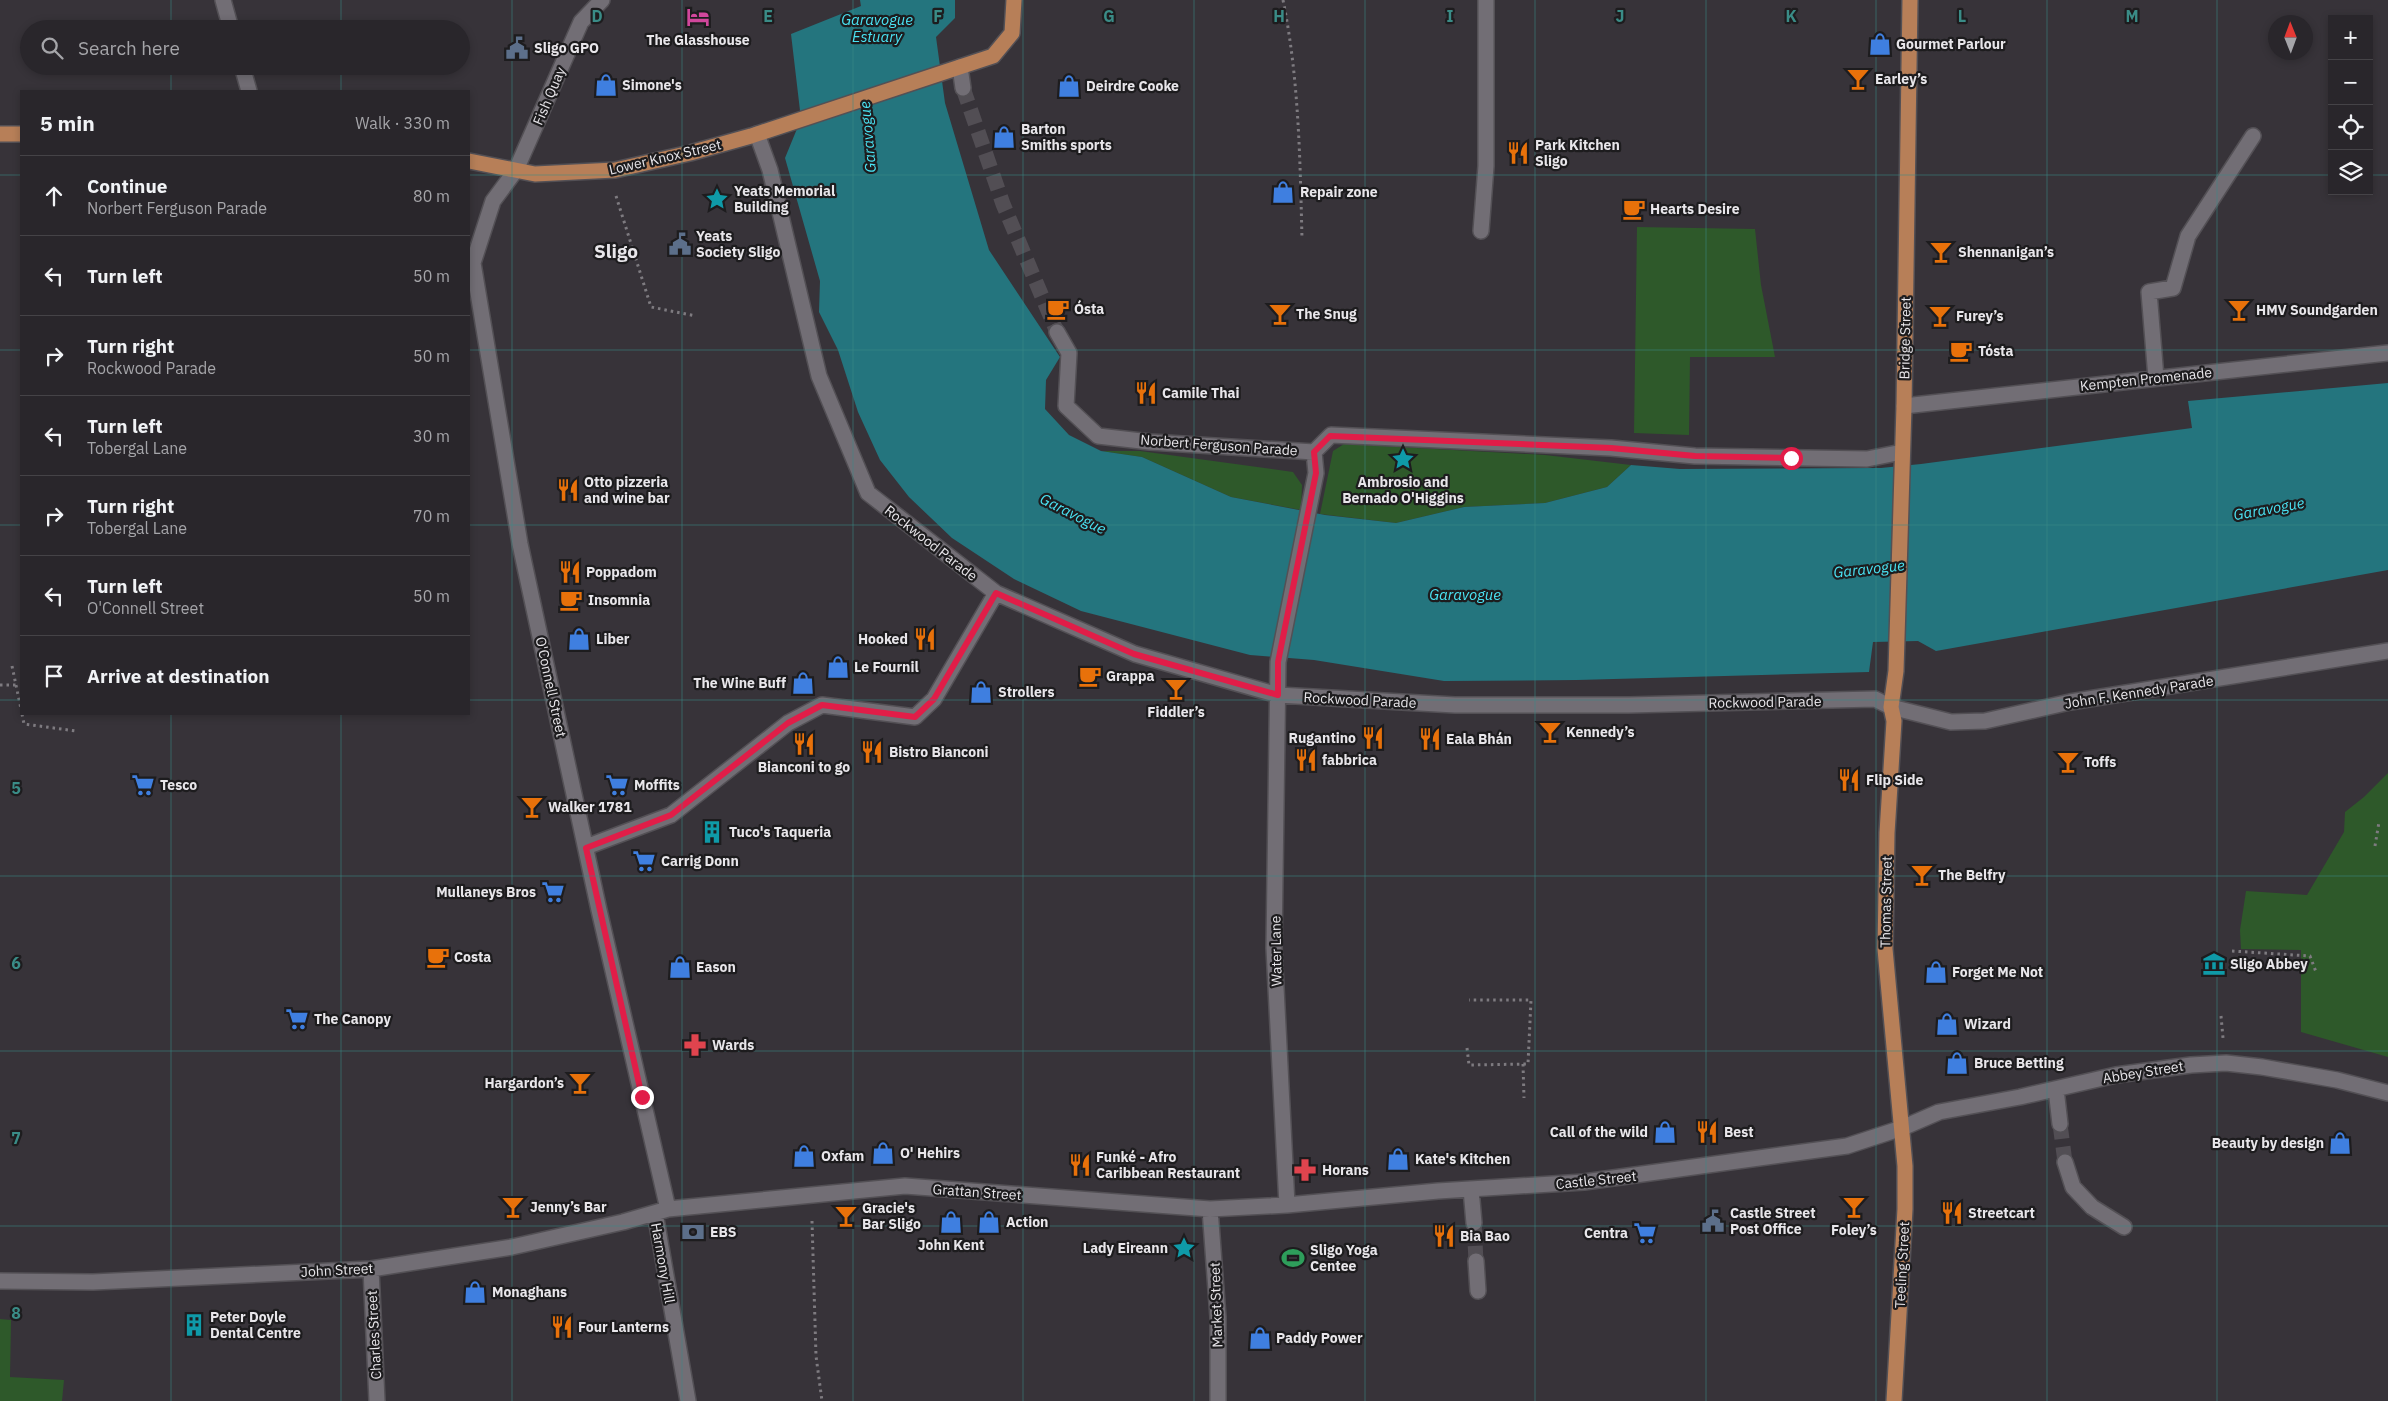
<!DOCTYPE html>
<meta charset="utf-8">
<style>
:root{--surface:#29262b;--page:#353237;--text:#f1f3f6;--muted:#a5a5a9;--line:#454347}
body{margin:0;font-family:"IBM Plex Sans",sans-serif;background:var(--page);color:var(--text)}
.controls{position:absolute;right:15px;top:15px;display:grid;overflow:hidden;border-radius:0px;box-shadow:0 2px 8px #0003}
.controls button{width:45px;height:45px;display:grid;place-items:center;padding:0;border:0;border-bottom:1px solid var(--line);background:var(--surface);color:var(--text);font:25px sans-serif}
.compass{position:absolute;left:2268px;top:15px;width:45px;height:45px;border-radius:50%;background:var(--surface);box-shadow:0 2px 8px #0003;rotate:359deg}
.stop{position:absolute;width:15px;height:15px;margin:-11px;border:4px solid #e11d48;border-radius:50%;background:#fff}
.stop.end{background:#e11d48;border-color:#fff;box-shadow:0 1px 5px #0008}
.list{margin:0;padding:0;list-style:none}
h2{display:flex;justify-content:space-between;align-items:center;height:65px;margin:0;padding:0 20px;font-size:21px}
h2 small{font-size:16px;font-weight:400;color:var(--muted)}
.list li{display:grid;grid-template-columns:32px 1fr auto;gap:15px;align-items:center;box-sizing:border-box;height:80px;padding:0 20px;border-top:1px solid var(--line)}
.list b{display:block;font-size:19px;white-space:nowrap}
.list p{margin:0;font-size:16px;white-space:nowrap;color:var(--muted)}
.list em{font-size:16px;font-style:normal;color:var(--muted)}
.icon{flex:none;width:28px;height:28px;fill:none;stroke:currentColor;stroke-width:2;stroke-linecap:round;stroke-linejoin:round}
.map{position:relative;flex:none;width:2388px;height:1401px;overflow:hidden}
.search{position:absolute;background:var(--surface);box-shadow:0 2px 8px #0003;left:20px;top:20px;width:450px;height:55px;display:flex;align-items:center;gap:12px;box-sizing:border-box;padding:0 18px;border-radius:28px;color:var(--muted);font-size:19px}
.panel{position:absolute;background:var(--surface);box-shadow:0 2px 8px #0003;left:20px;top:90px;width:450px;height:625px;border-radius:0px}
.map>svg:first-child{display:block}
</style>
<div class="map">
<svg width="2388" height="1401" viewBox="0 0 2388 1401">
<rect width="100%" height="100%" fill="#373339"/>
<path fill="#2e592a" d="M1637,227L1755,229L1761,285L1775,357H1690L1689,435L1634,433Z
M1344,444L1545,455L1631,465L1607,487L1545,503L1464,507L1396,523L1320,514L1333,451Z
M1101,451H1140L1293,472L1302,485L1301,510L1231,497L1142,457Z
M2388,773V1057L2301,1032V950L2241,949L2240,930L2246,891L2307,895L2344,832L2345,812L2364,797Z
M0,1319L11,1320L10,1377L64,1380L62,1401H0Z"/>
<path fill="#24757e" d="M860,0H955V18L936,37L945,103L989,250L1060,357L1046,380L1045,409L1069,435L1101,451L1142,457L1231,497L1325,515L1396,523L1464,507L1545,503L1607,487L1631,465L1680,469L1881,468L1921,464L2192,428L2188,401L2388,383V570L1936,651L1918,641L1873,642L1869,672L1577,680L1444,681L1314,660L1250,655L1081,611L1014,579L952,538L909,497L880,460L858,412L838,350L819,312L820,281L785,158L801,119L791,34L861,6Z"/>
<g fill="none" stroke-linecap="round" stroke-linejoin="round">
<path stroke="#524e54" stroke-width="15" stroke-dasharray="15 8" stroke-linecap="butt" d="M963,88L1003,204L1057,332
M2060,1124L2065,1162
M1474,1223L1476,1261"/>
<defs>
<path id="minor" d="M223,0L231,29
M602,0L581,22L516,170L493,201L473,263L520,544L599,910L668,1209
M242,66L249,91
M960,67L963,88
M757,134L770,170L819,376L868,493L996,593L1135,654L1278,695L1455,705H1629L1875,699L1891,707L1951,722L1985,721L2070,702L2388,651
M1481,231L1486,166V0
M1057,332L1069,353L1066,406L1098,436L1150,442L1314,452L1331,435L1611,448L1695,456L1867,459L1902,452
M2156,378L2149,292L2173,288L2188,236L2253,136
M1904,406L2388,353
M586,847L671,815L788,723L822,705L915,717L934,699L996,593
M2056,1089L2060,1124
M2065,1162L2073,1187L2092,1207L2124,1227
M1471,1189L1474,1223
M1287,1205L1274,948L1278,662L1316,473L1314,452
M1210,1209L1218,1317V1401
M655,1213L688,1401
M1476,1261L1478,1291
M371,1269L377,1401
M0,1281L93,1282L371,1269L512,1247L623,1222L668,1209L905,1186L1210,1209L1287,1205L1438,1191L1584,1182L1847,1146L1902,1128L1939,1112L2020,1097L2116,1075L2191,1065L2226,1063L2262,1067L2337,1080L2388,1093"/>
<path id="major" d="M0,134H21
M469,161L535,174L615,170L690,153L751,136L993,56L1012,33L1014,0
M1894,1401L1905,1209V1166L1885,949L1887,833L1894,721L1891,707L1896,671L1904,406L1910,0"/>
</defs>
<use href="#minor" stroke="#535055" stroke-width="18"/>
<use href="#major" stroke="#535055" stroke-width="18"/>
<path stroke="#7e7b80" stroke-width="3" stroke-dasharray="2.5 4" stroke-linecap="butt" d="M1283,0C1299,79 1300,159 1302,239
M616,196L651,307L696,316
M12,666L21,709
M0,685H16
M22,714L24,724L76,731
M2375,846L2379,822
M2232,951L2310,956L2316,972
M2221,1016L2223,1038
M1467,1048L1469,1065L1528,1064L1531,1000H1469
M1523,1064L1524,1098
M812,1221L816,1356L822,1401"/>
<use href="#minor" stroke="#726e75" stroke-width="15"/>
<use href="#major" stroke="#b77f58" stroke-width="15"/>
</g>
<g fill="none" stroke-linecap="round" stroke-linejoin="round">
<path stroke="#e11d48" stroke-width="6" d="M642,1097L586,848L671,815L788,723L822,705L915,717L934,699L996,593L1134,654L1278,695V662L1316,473L1314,452L1330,436L1611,448L1695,456L1791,458"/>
</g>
<path fill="none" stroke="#3a8c87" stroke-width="1" stroke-opacity="0.55" d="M171,0V29M341,0V29M512,0V1401M682,0V1401M853,0V1401M1023,0V1401M1194,0V1401M1365,0V1401M1535,0V1401M1706,0V1401M1876,0V1401M2047,0V1401M2217,0V1401M171,66V91M341,66V91M0,175H21M469,175H2332M2369,175H2388M0,350H21M469,350H2388M0,525H21M469,525H2388M0,700H21M469,700H2388M171,714V1401M341,714V1401M0,876H2388M0,1051H2388M0,1226H2388"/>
<defs>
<symbol id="hotel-bare" viewBox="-9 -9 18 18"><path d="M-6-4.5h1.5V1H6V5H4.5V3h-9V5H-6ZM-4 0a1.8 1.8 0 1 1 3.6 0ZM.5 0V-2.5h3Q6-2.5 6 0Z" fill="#d1479c" stroke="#1d1c1e" stroke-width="2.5" paint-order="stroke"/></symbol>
<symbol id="shop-bare" viewBox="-9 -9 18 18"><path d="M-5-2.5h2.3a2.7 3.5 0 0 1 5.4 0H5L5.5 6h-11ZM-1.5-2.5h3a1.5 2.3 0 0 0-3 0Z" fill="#3f7fe0" stroke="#1d1c1e" stroke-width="2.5" paint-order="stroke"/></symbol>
<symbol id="civic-bare" viewBox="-9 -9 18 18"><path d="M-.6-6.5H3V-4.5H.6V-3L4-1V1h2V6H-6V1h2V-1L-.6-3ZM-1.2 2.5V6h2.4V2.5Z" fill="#5c6f8a" stroke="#1d1c1e" stroke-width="2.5" paint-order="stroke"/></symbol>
<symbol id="bar-bare" viewBox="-9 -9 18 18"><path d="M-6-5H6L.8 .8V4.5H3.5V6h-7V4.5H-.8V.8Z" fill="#e8710a" stroke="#1d1c1e" stroke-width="2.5" paint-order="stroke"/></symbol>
<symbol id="restaurant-bare" viewBox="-9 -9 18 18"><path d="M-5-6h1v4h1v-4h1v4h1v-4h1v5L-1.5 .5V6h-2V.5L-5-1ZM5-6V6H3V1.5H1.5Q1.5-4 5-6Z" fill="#e8710a" stroke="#1d1c1e" stroke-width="2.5" paint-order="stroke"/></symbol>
<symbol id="sight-bare" viewBox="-9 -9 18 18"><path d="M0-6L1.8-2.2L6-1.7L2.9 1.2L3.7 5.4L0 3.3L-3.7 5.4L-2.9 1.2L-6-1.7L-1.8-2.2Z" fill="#0f9aa8" stroke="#1d1c1e" stroke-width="2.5" paint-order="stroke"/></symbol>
<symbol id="cafe-bare" viewBox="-9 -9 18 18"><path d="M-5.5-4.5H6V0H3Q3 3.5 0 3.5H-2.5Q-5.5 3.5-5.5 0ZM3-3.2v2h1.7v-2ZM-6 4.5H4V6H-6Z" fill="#e8710a" stroke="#1d1c1e" stroke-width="2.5" paint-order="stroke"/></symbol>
<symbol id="supermarket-bare" viewBox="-9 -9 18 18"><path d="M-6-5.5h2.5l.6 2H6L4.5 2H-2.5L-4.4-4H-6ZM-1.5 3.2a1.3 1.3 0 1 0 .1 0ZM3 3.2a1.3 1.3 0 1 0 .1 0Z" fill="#3f7fe0" stroke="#1d1c1e" stroke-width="2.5" paint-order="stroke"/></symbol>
<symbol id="building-bare" viewBox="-9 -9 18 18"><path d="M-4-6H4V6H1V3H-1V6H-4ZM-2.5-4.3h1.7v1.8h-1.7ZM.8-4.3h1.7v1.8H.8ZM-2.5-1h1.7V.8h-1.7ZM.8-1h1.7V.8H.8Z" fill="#0f9aa8" stroke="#1d1c1e" stroke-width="2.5" paint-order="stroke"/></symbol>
<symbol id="museum-bare" viewBox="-9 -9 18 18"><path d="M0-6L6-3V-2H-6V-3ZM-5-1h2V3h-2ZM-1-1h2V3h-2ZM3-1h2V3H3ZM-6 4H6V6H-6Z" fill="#0f9aa8" stroke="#1d1c1e" stroke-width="2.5" paint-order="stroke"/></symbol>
<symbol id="pharmacy-bare" viewBox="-9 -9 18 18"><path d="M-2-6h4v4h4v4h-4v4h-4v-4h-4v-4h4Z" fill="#e0444e" stroke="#1d1c1e" stroke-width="2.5" paint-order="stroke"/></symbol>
<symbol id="bank-bare" viewBox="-9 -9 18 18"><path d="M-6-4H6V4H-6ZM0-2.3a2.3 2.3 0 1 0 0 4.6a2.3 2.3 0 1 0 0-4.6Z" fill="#5c6f8a" stroke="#1d1c1e" stroke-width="2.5" paint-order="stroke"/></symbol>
<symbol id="stadium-bare" viewBox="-9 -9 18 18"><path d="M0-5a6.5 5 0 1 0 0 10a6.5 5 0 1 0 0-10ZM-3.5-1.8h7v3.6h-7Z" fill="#2e9e5b" stroke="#1d1c1e" stroke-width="2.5" paint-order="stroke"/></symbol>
</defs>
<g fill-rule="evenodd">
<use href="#hotel-bare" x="682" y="1" width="32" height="32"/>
<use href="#shop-bare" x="1864" y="28" width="32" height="32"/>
<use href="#civic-bare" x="501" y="32" width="32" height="32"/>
<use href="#bar-bare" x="1842" y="63" width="32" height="32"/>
<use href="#shop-bare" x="590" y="69" width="32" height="32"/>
<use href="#shop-bare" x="1053" y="70" width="32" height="32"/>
<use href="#shop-bare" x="988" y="121" width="32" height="32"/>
<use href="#restaurant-bare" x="1502" y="137" width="32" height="32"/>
<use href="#shop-bare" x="1267" y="176" width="32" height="32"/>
<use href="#sight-bare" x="701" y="183" width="32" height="32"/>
<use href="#cafe-bare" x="1618" y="193" width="32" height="32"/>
<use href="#civic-bare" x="664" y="228" width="32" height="32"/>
<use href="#bar-bare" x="1925" y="236" width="32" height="32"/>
<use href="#cafe-bare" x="1042" y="293" width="32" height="32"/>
<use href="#bar-bare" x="2223" y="294" width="32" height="32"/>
<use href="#bar-bare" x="1264" y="298" width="32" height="32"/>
<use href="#bar-bare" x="1924" y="300" width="32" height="32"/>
<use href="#cafe-bare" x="1945" y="335" width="32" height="32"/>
<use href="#restaurant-bare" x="1130" y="377" width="32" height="32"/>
<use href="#sight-bare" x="1387" y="443" width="32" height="32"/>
<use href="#restaurant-bare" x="552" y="474" width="32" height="32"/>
<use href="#restaurant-bare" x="554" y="556" width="32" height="32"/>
<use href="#cafe-bare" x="555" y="584" width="32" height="32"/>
<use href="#shop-bare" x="563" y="623" width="32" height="32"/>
<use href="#restaurant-bare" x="909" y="623" width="32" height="32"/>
<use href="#shop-bare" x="822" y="651" width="32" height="32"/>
<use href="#cafe-bare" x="1074" y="660" width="32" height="32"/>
<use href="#shop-bare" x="787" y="667" width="32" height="32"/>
<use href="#bar-bare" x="1160" y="673" width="32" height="32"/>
<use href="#shop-bare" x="965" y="676" width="32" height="32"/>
<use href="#bar-bare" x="1534" y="716" width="32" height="32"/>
<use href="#restaurant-bare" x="1357" y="722" width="32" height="32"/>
<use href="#restaurant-bare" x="1414" y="723" width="32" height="32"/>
<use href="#restaurant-bare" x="788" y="728" width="32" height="32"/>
<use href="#restaurant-bare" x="856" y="736" width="32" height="32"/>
<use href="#restaurant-bare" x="1290" y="744" width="32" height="32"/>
<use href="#bar-bare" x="2052" y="746" width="32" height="32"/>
<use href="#restaurant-bare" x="1833" y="764" width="32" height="32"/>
<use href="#supermarket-bare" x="127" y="769" width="32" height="32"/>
<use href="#supermarket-bare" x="601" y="769" width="32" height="32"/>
<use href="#bar-bare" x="516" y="791" width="32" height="32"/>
<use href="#building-bare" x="696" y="816" width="32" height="32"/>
<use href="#supermarket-bare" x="628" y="845" width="32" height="32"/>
<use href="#bar-bare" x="1906" y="859" width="32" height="32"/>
<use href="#supermarket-bare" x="537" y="876" width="32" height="32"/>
<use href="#cafe-bare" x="422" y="941" width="32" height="32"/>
<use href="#museum-bare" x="2198" y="948" width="32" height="32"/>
<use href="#shop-bare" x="664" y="951" width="32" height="32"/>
<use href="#shop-bare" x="1920" y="956" width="32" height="32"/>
<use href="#supermarket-bare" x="281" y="1003" width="32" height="32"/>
<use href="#shop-bare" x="1931" y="1008" width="32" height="32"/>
<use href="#pharmacy-bare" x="679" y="1029" width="32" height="32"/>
<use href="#shop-bare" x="1941" y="1047" width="32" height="32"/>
<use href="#bar-bare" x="564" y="1067" width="32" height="32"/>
<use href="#shop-bare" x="1649" y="1116" width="32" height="32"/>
<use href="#restaurant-bare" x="1691" y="1116" width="32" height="32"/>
<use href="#shop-bare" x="2324" y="1127" width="32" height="32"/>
<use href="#shop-bare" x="867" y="1137" width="32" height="32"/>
<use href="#shop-bare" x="788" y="1140" width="32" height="32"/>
<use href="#shop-bare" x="1382" y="1143" width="32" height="32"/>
<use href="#restaurant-bare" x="1064" y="1149" width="32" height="32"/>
<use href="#pharmacy-bare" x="1289" y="1154" width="32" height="32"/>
<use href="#bar-bare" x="497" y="1191" width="32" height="32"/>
<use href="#bar-bare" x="1838" y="1191" width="32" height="32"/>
<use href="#restaurant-bare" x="1936" y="1197" width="32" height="32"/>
<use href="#bar-bare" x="830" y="1200" width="32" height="32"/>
<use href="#civic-bare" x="1697" y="1205" width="32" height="32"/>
<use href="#shop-bare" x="935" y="1206" width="32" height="32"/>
<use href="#shop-bare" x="973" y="1206" width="32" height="32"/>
<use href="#bank-bare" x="677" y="1216" width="32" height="32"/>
<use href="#supermarket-bare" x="1629" y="1217" width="32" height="32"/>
<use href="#restaurant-bare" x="1428" y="1220" width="32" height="32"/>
<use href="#sight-bare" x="1168" y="1232" width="32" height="32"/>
<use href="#stadium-bare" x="1277" y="1242" width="32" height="32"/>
<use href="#shop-bare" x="459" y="1276" width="32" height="32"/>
<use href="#building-bare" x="178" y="1309" width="32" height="32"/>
<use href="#restaurant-bare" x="546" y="1311" width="32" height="32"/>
<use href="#shop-bare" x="1244" y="1322" width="32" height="32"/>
</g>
<g text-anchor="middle" stroke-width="4.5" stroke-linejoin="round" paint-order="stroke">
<g font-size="14" font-weight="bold" fill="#e8e6ea" stroke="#1d1c1e" text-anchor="start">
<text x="698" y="45" text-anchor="middle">The Glasshouse</text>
<text x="1896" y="49">Gourmet Parlour</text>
<text x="534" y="53">Sligo GPO</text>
<text x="1875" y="84">Earley’s</text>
<text x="622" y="90">Simone's</text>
<text x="1086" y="91">Deirdre Cooke</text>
<text x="1021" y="134">Barton<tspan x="1021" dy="16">Smiths sports</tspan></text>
<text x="1535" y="150">Park Kitchen<tspan x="1535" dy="16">Sligo</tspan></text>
<text x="734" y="196">Yeats Memorial<tspan x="734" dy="16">Building</tspan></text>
<text x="1300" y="197">Repair zone</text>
<text x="1650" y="214">Hearts Desire</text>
<text x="696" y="241">Yeats<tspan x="696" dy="16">Society Sligo</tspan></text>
<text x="1958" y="257">Shennanigan’s</text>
<text x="1074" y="314">Ósta</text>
<text x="2256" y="315">HMV Soundgarden</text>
<text x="1296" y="319">The Snug</text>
<text x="1956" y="321">Furey’s</text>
<text x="1978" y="356">Tósta</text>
<text x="1162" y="398">Camile Thai</text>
<text x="584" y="487">Otto pizzeria<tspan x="584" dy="16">and wine bar</tspan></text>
<text x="1403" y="487" text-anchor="middle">Ambrosio and<tspan x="1403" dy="16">Bernado O'Higgins</tspan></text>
<text x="586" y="577">Poppadom</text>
<text x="588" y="605">Insomnia</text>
<text x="596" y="644">Liber</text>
<text x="908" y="644" text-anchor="end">Hooked</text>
<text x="854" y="672">Le Fournil</text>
<text x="1106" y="681">Grappa</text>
<text x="786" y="688" text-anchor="end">The Wine Buff</text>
<text x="998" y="697">Strollers</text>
<text x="1176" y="717" text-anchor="middle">Fiddler’s</text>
<text x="1566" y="737">Kennedy’s</text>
<text x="1356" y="743" text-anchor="end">Rugantino</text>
<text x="1446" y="744">Eala Bhán</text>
<text x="889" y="757">Bistro Bianconi</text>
<text x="1322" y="765">fabbrica</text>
<text x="2084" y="767">Toffs</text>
<text x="804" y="772" text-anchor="middle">Bianconi to go</text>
<text x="1866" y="785">Flip Side</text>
<text x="160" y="790">Tesco</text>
<text x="634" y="790">Moffits</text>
<text x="548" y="812">Walker 1781</text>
<text x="729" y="837">Tuco's Taqueria</text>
<text x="661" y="866">Carrig Donn</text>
<text x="1938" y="880">The Belfry</text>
<text x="536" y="897" text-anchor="end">Mullaneys Bros</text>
<text x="454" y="962">Costa</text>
<text x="2230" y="969">Sligo Abbey</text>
<text x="696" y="972">Eason</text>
<text x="1952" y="977">Forget Me Not</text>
<text x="314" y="1024">The Canopy</text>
<text x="1964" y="1029">Wizard</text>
<text x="712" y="1050">Wards</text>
<text x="1974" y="1068">Bruce Betting</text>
<text x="564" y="1088" text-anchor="end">Hargardon’s</text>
<text x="1648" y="1137" text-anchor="end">Call of the wild</text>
<text x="1724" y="1137">Best</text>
<text x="2324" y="1148" text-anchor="end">Beauty by design</text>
<text x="900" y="1158">O' Hehirs</text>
<text x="821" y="1161">Oxfam</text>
<text x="1096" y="1162">Funké - Afro<tspan x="1096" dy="16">Caribbean Restaurant</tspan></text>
<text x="1415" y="1164">Kate's Kitchen</text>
<text x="1322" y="1175">Horans</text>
<text x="530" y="1212">Jenny’s Bar</text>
<text x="862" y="1213">Gracie's<tspan x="862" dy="16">Bar Sligo</tspan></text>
<text x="1730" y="1218">Castle Street<tspan x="1730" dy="16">Post Office</tspan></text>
<text x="1968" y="1218">Streetcart</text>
<text x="1006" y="1227">Action</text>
<text x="1854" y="1235" text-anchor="middle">Foley’s</text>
<text x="710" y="1237">EBS</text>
<text x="1628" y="1238" text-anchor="end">Centra</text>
<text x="1460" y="1241">Bia Bao</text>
<text x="951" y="1250" text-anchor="middle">John Kent</text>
<text x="1168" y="1253" text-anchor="end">Lady Eireann</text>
<text x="1310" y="1255">Sligo Yoga<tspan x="1310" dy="16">Centee</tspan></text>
<text x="492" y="1297">Monaghans</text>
<text x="210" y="1322">Peter Doyle<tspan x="210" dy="16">Dental Centre</tspan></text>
<text x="578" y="1332">Four Lanterns</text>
<text x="1276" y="1343">Paddy Power</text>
</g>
<g font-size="14" fill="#e8e6ea" stroke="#1d1c1e">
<text transform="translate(549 96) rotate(-67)" y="5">Fish Quay</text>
<text transform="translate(665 157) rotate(-13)" y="5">Lower Knox Street</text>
<text transform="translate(1905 338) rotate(-89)" y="5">Bridge Street</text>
<text transform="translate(2146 379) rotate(-6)" y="5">Kempten Promenade</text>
<text transform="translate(1219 445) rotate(4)" y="5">Norbert Ferguson Parade</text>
<text transform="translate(931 543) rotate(38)" y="5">Rockwood Parade</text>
<text transform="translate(551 687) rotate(78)" y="5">O'Connell Street</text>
<text transform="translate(2139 692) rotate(-9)" y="5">John F. Kennedy Parade</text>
<text transform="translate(1360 700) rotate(3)" y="5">Rockwood Parade</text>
<text transform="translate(1765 702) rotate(-1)" y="5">Rockwood Parade</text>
<text transform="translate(1886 902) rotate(-89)" y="5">Thomas Street</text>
<text transform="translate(1276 951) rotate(-91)" y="5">Water Lane</text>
<text transform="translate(2143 1072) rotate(-9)" y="5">Abbey Street</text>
<text transform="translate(1596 1180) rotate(-6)" y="5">Castle Street</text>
<text transform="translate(977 1192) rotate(4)" y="5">Grattan Street</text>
<text transform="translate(663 1263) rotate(80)" y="5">Harmony Hill</text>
<text transform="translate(1902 1265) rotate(-87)" y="5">Teeling Street</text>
<text transform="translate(337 1270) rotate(-3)" y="5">John Street</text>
<text transform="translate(1216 1305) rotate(-92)" y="5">Market Street</text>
<text transform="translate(374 1335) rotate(-93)" y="5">Charles Street</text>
</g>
<g font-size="15" font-style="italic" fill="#4ae3f3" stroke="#1d1c1e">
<text x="877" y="25">Garavogue<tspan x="877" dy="17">Estuary</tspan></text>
<text transform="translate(868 137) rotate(-95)" y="5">Garavogue</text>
<text transform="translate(2269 509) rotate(-10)" y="5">Garavogue</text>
<text transform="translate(1073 514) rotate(27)" y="5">Garavogue</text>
<text transform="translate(1869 569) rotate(-6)" y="5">Garavogue</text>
<text x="1465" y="600">Garavogue</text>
</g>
<g font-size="19" font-weight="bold" fill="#e8e6ea" stroke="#1d1c1e">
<text x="616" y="258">Sligo</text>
</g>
</g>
<g font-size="16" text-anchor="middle" font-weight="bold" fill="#3a8c87" stroke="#1d1c1e" stroke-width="4.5" stroke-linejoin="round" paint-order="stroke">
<text x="597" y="22">D</text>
<text x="768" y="22">E</text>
<text x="938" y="22">F</text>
<text x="1109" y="22">G</text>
<text x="1279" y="22">H</text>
<text x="1450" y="22">I</text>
<text x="1620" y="22">J</text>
<text x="1791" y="22">K</text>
<text x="1962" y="22">L</text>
<text x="2132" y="22">M</text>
<text x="16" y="794">5</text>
<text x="16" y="969">6</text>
<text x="16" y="1144">7</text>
<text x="16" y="1319">8</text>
</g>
</svg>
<div class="controls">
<button>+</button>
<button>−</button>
<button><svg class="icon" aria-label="locate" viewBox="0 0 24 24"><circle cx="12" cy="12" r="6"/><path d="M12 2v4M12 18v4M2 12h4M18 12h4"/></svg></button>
<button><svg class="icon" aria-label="layers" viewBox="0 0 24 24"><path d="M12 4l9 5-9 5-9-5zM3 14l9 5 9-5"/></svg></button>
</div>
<svg class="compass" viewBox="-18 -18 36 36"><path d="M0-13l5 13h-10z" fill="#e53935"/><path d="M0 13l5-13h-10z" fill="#a5a5a9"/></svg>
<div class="stop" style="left:1791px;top:458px"></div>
<div class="stop end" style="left:642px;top:1097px"></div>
<div class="search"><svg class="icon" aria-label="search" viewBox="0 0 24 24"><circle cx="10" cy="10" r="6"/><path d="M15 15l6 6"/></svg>Search here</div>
<section class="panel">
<h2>5 min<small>Walk · 330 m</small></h2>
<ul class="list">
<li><svg class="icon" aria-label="ahead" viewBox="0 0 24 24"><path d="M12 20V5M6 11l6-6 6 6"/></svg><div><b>Continue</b><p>Norbert Ferguson Parade</p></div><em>80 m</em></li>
<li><svg class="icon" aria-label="left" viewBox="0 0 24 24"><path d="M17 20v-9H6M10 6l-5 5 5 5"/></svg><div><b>Turn left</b></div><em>50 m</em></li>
<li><svg class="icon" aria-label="right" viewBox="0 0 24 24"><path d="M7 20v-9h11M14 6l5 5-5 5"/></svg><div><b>Turn right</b><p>Rockwood Parade</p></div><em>50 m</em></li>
<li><svg class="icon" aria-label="left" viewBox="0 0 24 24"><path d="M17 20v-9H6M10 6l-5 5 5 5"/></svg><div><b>Turn left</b><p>Tobergal Lane</p></div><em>30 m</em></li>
<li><svg class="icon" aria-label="right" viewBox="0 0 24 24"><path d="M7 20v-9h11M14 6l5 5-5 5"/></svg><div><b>Turn right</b><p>Tobergal Lane</p></div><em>70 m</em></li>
<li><svg class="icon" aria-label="left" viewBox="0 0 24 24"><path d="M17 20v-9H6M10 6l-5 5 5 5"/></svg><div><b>Turn left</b><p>O'Connell Street</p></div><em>50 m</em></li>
<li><svg class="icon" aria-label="arrive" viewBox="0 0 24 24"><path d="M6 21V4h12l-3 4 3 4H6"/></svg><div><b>Arrive at destination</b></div></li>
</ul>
</section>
</div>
